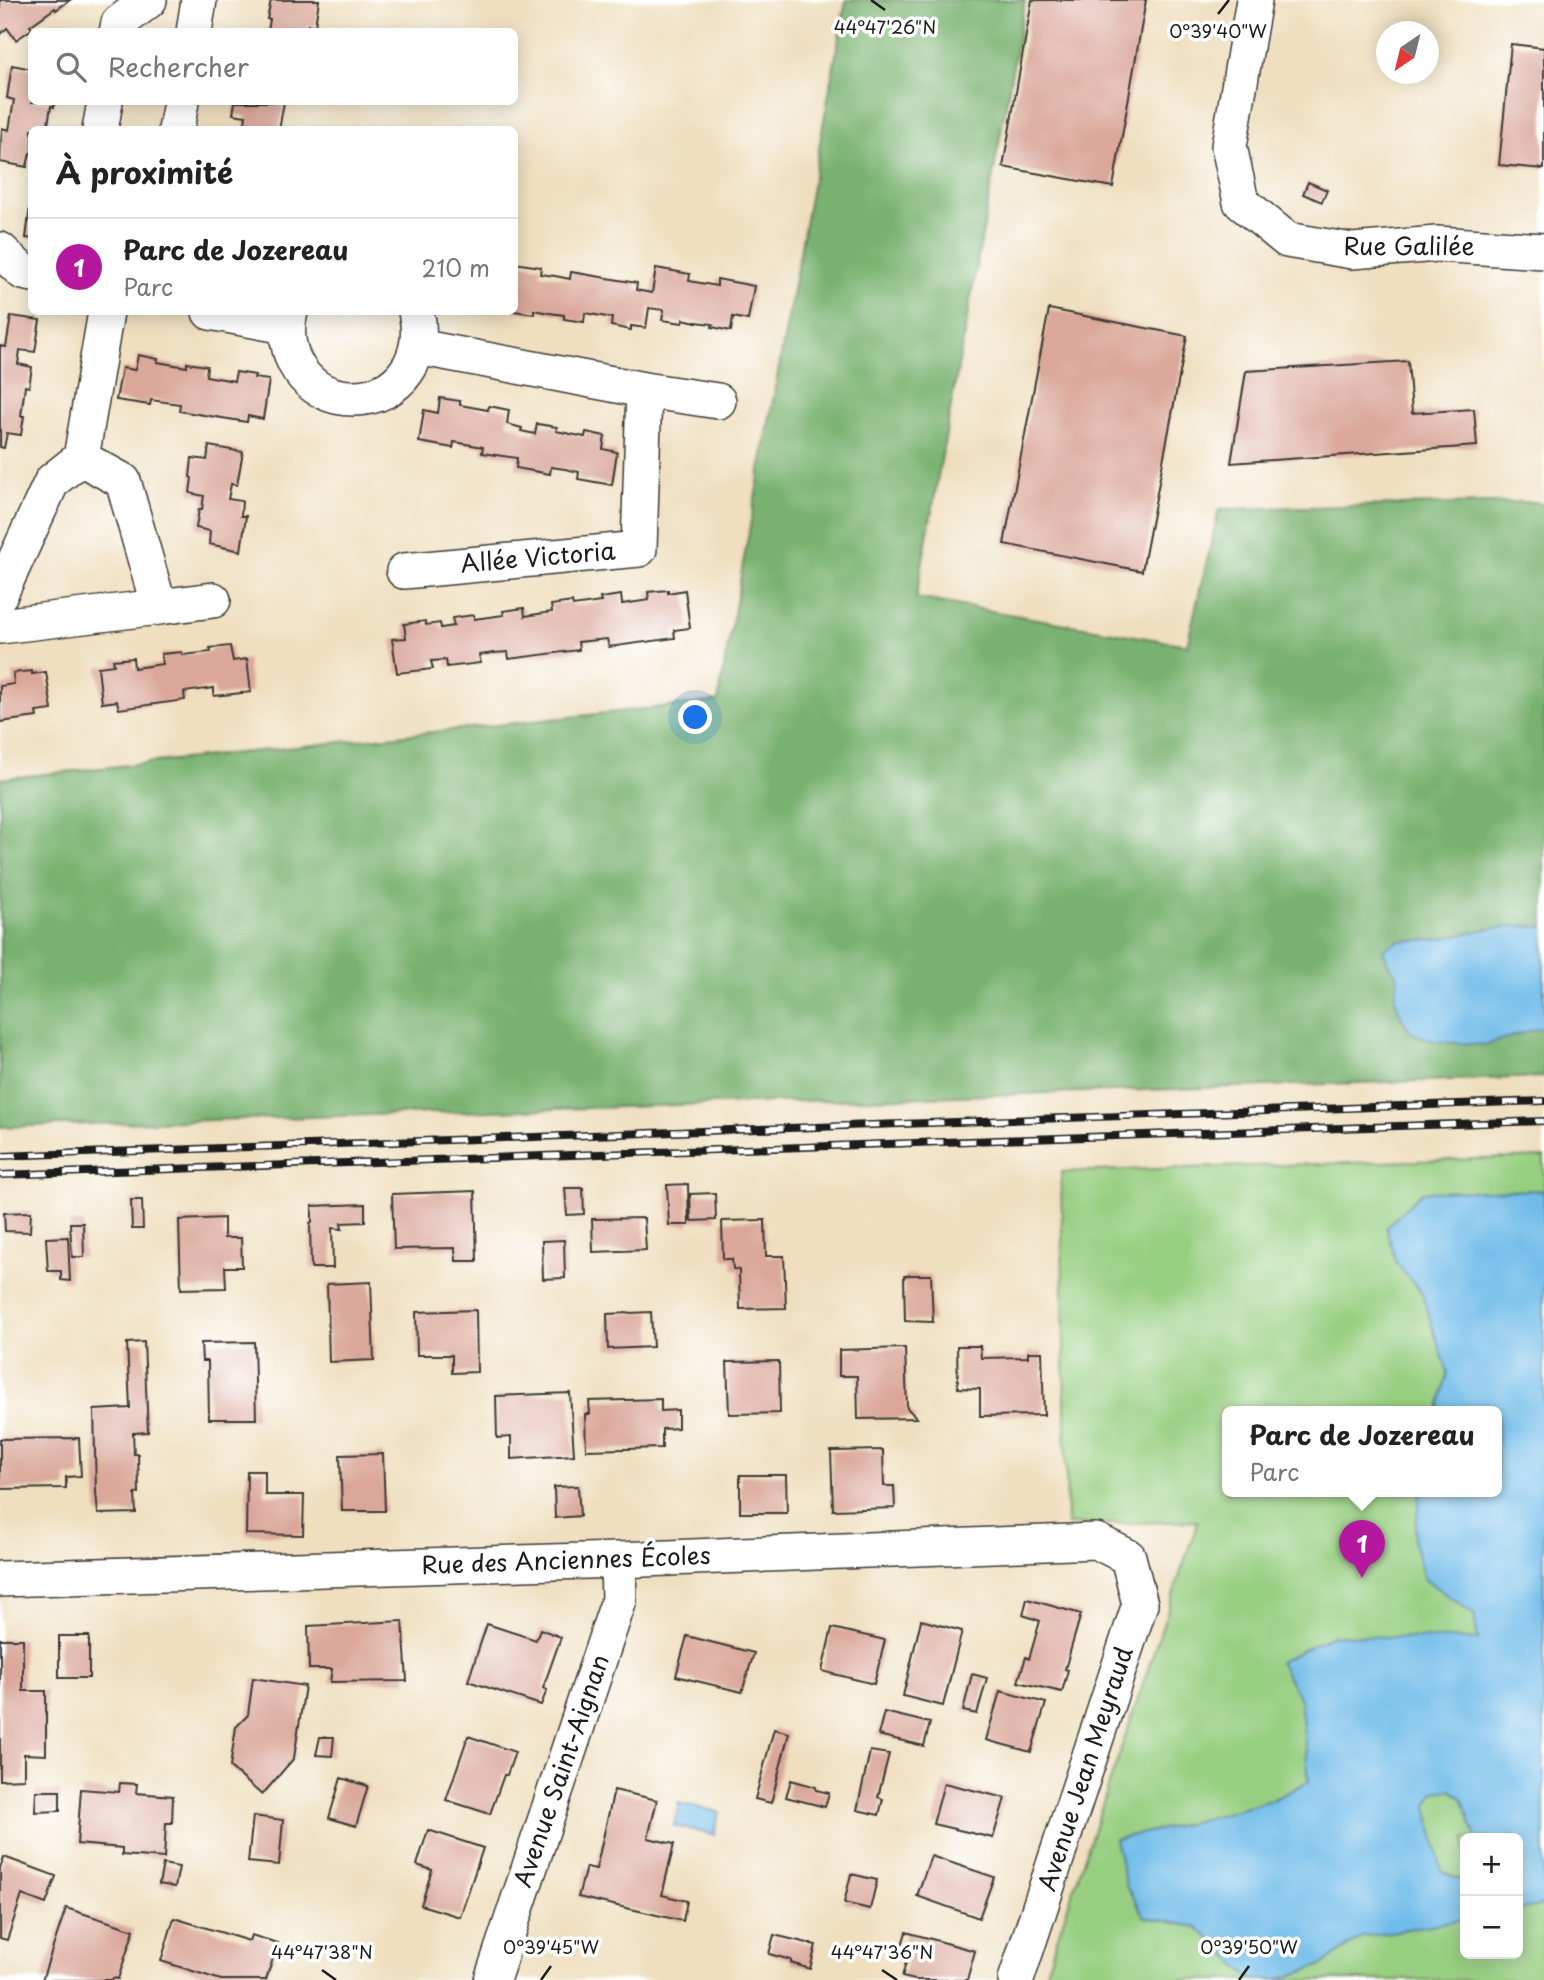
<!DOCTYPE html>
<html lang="fr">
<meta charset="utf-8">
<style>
:root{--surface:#fff;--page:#f6f6f6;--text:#222;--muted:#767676;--line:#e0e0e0;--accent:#b5179e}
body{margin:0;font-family:"Playpen Sans",sans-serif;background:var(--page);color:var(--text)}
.controls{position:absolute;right:21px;bottom:21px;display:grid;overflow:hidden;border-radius:10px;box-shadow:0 4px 18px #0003}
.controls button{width:63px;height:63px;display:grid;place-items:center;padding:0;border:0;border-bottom:2px solid var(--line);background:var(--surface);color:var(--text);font:35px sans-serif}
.compass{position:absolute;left:1376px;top:21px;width:63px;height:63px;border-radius:50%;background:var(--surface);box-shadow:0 4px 18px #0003;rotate:215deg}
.you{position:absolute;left:696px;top:718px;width:24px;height:24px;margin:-18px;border:5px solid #fff;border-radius:50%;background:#1a73e8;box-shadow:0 0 0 10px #1a73e833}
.badge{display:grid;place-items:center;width:46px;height:46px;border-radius:50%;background:var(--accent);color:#fff;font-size:23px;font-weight:700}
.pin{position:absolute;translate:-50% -58px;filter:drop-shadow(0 2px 4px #0008)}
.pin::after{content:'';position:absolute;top:37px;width:24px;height:21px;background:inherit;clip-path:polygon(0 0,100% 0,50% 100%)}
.popup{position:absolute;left:1222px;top:1406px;width:280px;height:91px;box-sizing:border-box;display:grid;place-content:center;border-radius:10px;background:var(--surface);filter:drop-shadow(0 2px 5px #0005);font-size:23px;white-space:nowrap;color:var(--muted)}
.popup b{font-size:26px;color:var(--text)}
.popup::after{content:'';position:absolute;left:50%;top:100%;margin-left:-14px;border:14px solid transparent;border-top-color:var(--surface)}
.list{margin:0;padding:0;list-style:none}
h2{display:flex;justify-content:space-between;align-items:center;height:91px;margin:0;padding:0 28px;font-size:30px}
h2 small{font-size:23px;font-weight:400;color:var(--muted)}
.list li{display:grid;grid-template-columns:46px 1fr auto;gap:21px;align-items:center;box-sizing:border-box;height:98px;padding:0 28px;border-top:2px solid var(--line)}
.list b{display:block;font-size:26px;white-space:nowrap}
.list p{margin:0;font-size:23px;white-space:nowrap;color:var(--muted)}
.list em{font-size:23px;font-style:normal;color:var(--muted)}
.icon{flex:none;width:38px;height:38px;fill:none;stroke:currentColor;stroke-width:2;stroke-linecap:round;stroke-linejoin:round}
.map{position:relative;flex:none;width:1544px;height:1980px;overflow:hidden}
.search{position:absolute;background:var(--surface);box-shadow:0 4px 18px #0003;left:28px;top:28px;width:490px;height:77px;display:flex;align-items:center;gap:18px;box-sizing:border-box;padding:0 24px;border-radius:10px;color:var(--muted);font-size:26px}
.panel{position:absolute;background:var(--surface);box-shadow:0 4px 18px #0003;left:28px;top:126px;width:490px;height:189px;border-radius:10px}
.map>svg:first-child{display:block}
</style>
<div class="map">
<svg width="1544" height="1980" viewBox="0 0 1544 1980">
<rect width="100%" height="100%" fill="#fff"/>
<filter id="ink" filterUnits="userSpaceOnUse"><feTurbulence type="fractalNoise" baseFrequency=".0143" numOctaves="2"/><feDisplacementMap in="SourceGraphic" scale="14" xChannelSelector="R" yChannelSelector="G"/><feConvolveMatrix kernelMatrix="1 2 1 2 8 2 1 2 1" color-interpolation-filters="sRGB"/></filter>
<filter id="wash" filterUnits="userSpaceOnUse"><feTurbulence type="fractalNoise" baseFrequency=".00686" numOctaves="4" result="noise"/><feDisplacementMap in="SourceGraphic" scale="28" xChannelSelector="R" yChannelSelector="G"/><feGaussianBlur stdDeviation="1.57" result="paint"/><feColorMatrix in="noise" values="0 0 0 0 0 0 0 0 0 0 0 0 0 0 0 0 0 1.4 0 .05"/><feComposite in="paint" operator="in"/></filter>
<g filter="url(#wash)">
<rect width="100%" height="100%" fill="#efdfbf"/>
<path fill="#97cf81" stroke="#5a764e" stroke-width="2" fill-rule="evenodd" d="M1544,1157V1980H1043L1198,1521L1067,1525L1061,1172ZM1227,1412H1497V1492H1227ZM1465,1838H1518V1954H1465Z"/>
<path fill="#79b26f" stroke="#4a6746" stroke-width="2" d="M846,0H1025L916,598L1187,645L1219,509L1535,502L1544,505V1077L0,1127V779L718,701Z"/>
<path fill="#6fbce9" stroke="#466c82" stroke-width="2" d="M1514,926L1544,927V1028L1532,1030L1486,1045L1434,1041L1412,1033L1401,1017L1395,998L1398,977L1388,963L1383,949L1398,941L1441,939L1487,929Z
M1544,1190V1905L1518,1910V1838H1476L1462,1798L1451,1790L1434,1792L1427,1806L1442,1872L1459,1879L1465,1878V1919L1362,1937L1320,1966L1278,1980H1253L1197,1927L1145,1917L1126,1886L1115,1839L1186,1824L1272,1800L1309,1781L1300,1699L1279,1662L1332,1635L1478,1640L1474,1614L1424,1579L1414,1542L1420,1492H1497V1412H1438L1448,1373L1421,1292L1396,1263L1386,1227L1422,1192Z
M679,1803L719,1812L714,1835L674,1826Z"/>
<g id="blocks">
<path fill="#daa79a" d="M0,0H70L56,10L55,8L30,26L32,29L16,40L7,28L0,34Z
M271,0H319L315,26L308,25L307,32H268L270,19H267Z
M1032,0H1146L1113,187L1003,167Z
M1511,44L1544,48V169L1499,165Z
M12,65L32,69V102H55L54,107L51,106L47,130H32V153H30L27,167L0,162L2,128L9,130L14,100L7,98Z
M235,102H284L279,130L244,129L246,116L233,114Z
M1308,182L1327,190L1322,202L1303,194Z
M30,207H32V239L26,238Z
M514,263L541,267L540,274L555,276L570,279L571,272L637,283L636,290L652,293L656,268L690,274L689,281L717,286V279L754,286L748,320L733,317L731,331L712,327L713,324L696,322L683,319V323L662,320L664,310L649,308L646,328L631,326V330L611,326L612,318L585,313L584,322L564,319V315L549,313L534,310V314L514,311L516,296L514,295Z
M1049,309L1187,336L1142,571L1004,544Z
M11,316L40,320L35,352L20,350L18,364L32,367L29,387L25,386L21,416H24L21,435L7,433L4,448L0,447V346L6,347Z
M138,355L158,359L157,362L187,367V363L207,366L206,376L234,381L236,372L255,375L254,378L269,380L263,419L248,416L247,422L179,411L180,404L151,400L150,405L116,400L122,368L135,370Z
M1408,361L1412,413L1474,409L1477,446L1231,463L1246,371Z
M440,398L460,401V405L488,410L489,406L509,410L507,424L522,428L521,431L535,434L537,424L557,427L556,431L585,437L586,432L605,436L603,449L617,452L612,485L578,479L579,472L565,469L551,467L550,474L516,468L517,458L482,453L483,447L454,442L453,448L419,442L424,410L438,413Z
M209,446L243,452L237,485L231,484L228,499L242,501L241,516H246L241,551L209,544L210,531L196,528L199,509H202L204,496L190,493L192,478L190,477L192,458L207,460Z
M668,590V593L685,590L690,628L674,630L675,638L609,647L607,639L578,642L579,650L509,659L508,652L494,653L479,655L481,663L447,667L446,660L431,661L433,669L397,673L392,639L406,638L404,624L425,621L426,625L440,623L441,628L454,626L452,618L474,615V619L504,615L503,611L524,608L525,616L538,614L552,612L551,605L572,602L573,606L601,602L600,598L621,595L622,604L636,602L649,600L648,592Z
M230,646L233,661L247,659L251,692L214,696V688L184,692L185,700L119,709L117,701L102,703L98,667L114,665L113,660L133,658L134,668L163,664L161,654L182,652L183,655L211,652L210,648Z
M32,671V674L46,672L52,710L36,712L37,717L0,722V686L14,684L13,673Z
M688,1184L689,1225H669L667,1185Z
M565,1188H583L584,1214L567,1215Z
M475,1191L477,1261H456L455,1248L394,1249L392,1194Z
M715,1193L716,1220L691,1221L690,1194Z
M131,1200H142L143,1229H132Z
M365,1204V1222L341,1223L342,1229L332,1228L333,1268H311L310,1223L312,1222V1206Z
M31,1212L30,1232L5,1231L4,1213Z
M224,1218V1238H241L242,1267H225L226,1288L181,1289L179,1220Z
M644,1218L646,1250L593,1252L592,1219Z
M765,1220L766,1256H784L786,1308L740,1309L739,1270L733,1269L732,1259H723L722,1221Z
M70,1223H83L84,1257H72Z
M68,1237L70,1281L61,1280V1271H48L46,1238Z
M564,1240L565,1278L543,1279L542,1241Z
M911,1275H931L933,1322L905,1321L904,1276Z
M371,1282L374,1360L329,1362L327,1284Z
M476,1310L477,1372L452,1373V1355H417L416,1312Z
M651,1312L653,1347L608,1349L607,1314Z
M144,1342L148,1432L133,1433L134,1454H138L139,1493L135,1494L136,1513L98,1514L96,1492L94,1410L130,1408L127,1343Z
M254,1342L256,1419H209L208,1361H202L201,1343Z
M957,1346H980L981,1358L1028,1357V1352H1042L1044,1415L980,1416V1389L958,1388Z
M905,1348L907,1408L917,1418L858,1419L857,1376H839V1350Z
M779,1361L780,1413L729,1414L727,1362Z
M570,1393L574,1455L511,1459V1437L497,1438L496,1396Z
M661,1399V1411L678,1410V1428L662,1429V1448L586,1450L585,1414H590L589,1401Z
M79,1438L81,1476L66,1477V1488L0,1489V1439Z
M883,1450L884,1486H894L895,1508L833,1510L831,1451Z
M383,1454L385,1511H342L340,1455Z
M247,1471H265V1495H304L303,1535L246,1534Z
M740,1475H786L787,1513H740Z
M578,1486L580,1516L555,1518L554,1487Z
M1027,1599L1081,1614L1065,1669L1068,1670L1062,1692L1018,1682L1026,1657L1029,1659L1040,1621L1023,1615Z
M921,1620L962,1631L943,1706L903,1696Z
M403,1621L407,1681L330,1682L332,1669H309L308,1626Z
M487,1624L536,1640L540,1629L561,1637L543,1688L547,1690L541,1705L468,1681Z
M832,1628L885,1640L874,1684L822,1671Z
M59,1636H89V1678H59Z
M687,1636L754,1653L742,1692L676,1676Z
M0,1639H23V1691H46V1755L24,1754V1779L0,1780Z
M972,1674L987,1678L977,1714L963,1711Z
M253,1678L305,1686L294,1758L262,1795L230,1767L236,1727L248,1715Z
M1000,1691L1046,1703L1031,1752L986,1740Z
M884,1712L930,1723L924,1746L878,1735Z
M774,1729L789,1733L771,1803L755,1799Z
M468,1736L515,1752L507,1775H504L490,1814L446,1800Z
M320,1737H334L332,1756L316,1755Z
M870,1751L889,1754L878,1797L883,1799L879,1815L857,1810Z
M341,1778L368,1786L356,1826L329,1818Z
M791,1780L816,1787V1790L829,1793L825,1807L786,1797Z
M120,1783L137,1784L136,1793L173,1796L172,1823H166L164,1858L122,1855V1848L77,1844L81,1789L119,1792Z
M944,1783L1005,1798L993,1838L933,1824Z
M614,1790L657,1800L648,1838L674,1844L662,1895L687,1901L683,1921L578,1897L586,1867L596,1869Z
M36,1791H60V1811L35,1812Z
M253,1816L283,1820L279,1865L248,1862Z
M428,1830L483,1848L460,1917L421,1905L432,1870L417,1865Z
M931,1856L994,1877L979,1918L917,1896Z
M4,1857L56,1876L46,1904L22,1895L7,1940L0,1938V1868Z
M163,1864L179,1867L175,1887L159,1884Z
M851,1874L877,1880L870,1909L844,1903Z
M66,1908L134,1930L118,1979L113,1978L112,1980H42Z
M174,1918L249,1941L251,1935L278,1943L266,1980H221L161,1961Z
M906,1932L975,1951L967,1980H915L902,1977L908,1955L900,1952Z
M774,1935L816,1945L810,1969L791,1963V1960L769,1954Z"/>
</g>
</g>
<g filter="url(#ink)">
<use href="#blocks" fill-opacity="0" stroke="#3c3934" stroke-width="2"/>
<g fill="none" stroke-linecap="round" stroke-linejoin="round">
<defs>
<path id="street" d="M1254,0L1229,146L1241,202L1287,240L1352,251L1437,244L1544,251
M117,32L119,23L149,0
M194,32L199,0
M100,130L105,102
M176,130L181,102
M0,250L23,272L32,274
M210,312L286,326
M290,312C279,354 306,398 353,398C401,398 427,355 416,312
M418,347L644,390L718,401
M404,571L639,549L644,390
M0,594L52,481L81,458L106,312
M159,607L213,600
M0,626L159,607L123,481L81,458
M0,1579L618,1560L1096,1541L1128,1557L1140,1604L1016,1980
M492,1980L619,1600L618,1560"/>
</defs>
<use href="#street" stroke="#3c3934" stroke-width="38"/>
<use href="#street" stroke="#fff" stroke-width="35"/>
<defs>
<path id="rail" d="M0,1156L1544,1101
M0,1175L1544,1121"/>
</defs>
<use href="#rail" stroke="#1c1c1c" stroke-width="8"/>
<use href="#rail" stroke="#fff" stroke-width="5" stroke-dasharray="16" stroke-linecap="butt"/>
</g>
</g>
<path fill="none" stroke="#1c1c1c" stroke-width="2.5" d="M871,0L885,10M1218,14L1229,0M322,1970L336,1980M882,1970L897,1980M541,1980L551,1966M1239,1980L1249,1966"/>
<g text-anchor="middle" stroke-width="7" stroke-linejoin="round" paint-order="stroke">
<g font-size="24" fill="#1c1c1c" stroke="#fff">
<text x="1409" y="255">Rue Galilée</text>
<text transform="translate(538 558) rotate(-5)" y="8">Allée Victoria</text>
<text transform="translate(566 1561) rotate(-2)" y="8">Rue des Anciennes Écoles</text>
<text transform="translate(1086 1769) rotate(-72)" y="8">Avenue Jean Meyraud</text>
<text transform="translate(562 1771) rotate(-71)" y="8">Avenue Saint-Aignan</text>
</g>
</g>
<g font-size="18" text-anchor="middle" fill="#1c1c1c" stroke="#fff" stroke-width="7" stroke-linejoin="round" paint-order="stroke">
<text x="885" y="34">44°47'26"N</text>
<text x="1218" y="38">0°39'40"W</text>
<text x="551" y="1954">0°39'45"W</text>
<text x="1249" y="1954">0°39'50"W</text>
<text x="322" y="1959">44°47'38"N</text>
<text x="882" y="1959">44°47'36"N</text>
</g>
</svg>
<div class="controls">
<button>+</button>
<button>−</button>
</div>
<svg class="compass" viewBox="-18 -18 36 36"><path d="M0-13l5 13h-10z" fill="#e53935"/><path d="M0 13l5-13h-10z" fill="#767676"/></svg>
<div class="you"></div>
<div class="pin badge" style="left:1362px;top:1578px">1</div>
<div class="popup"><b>Parc de Jozereau</b>Parc</div>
<div class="search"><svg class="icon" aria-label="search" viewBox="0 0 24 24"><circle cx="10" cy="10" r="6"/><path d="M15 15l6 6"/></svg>Rechercher</div>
<section class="panel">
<h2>À proximité<small></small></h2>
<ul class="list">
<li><span class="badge">1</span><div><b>Parc de Jozereau</b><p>Parc</p></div><em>210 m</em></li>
</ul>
</section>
</div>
